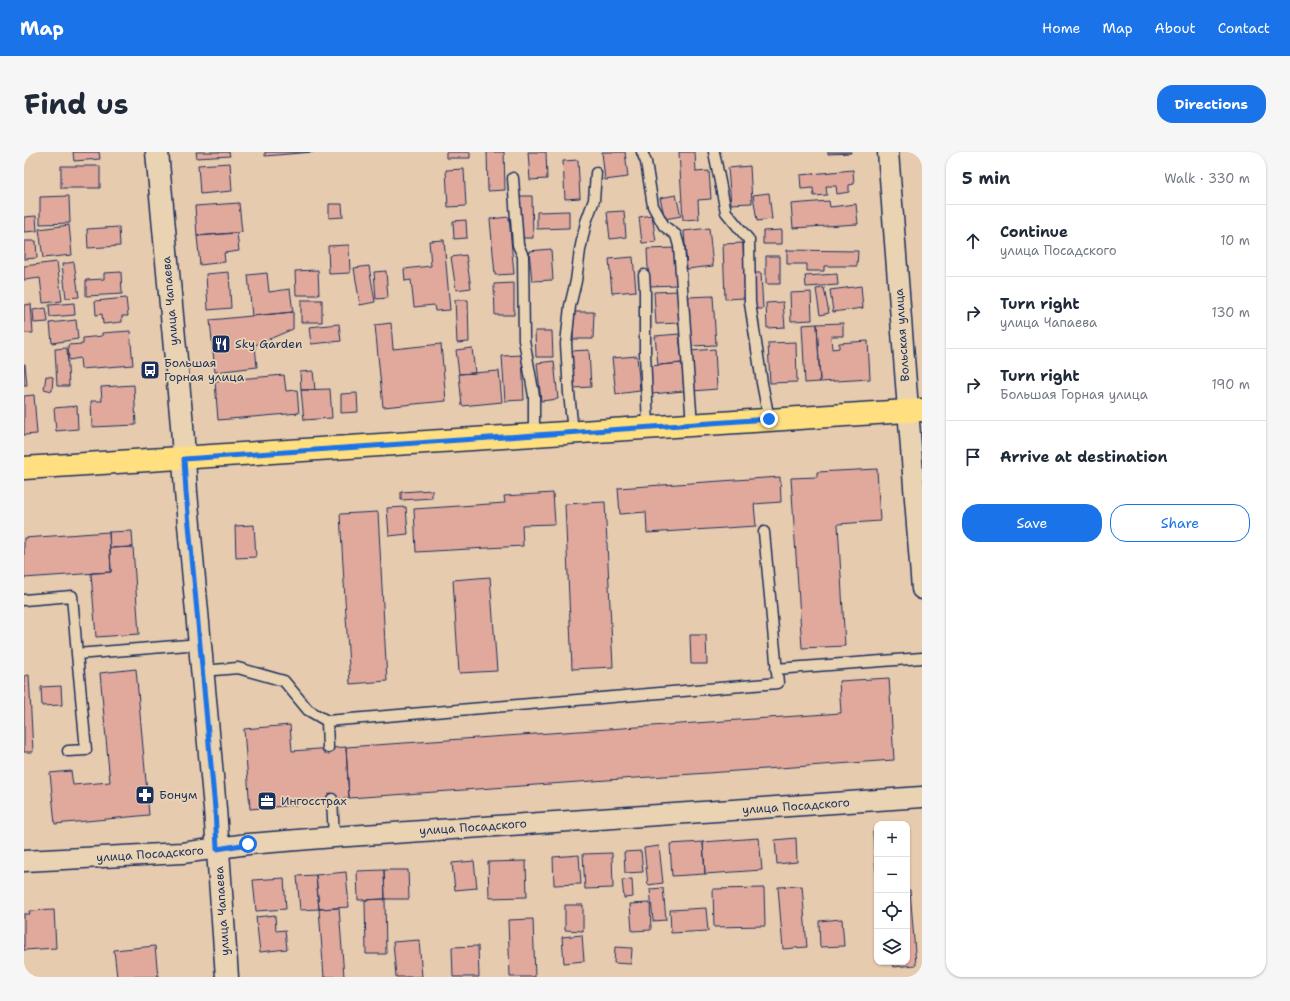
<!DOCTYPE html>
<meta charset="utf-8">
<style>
:root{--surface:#fff;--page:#f6f6f7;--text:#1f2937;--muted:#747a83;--line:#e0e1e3;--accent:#1a73e8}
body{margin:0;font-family:"Shantell Sans",sans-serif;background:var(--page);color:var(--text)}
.controls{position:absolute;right:12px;bottom:12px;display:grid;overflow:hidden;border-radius:8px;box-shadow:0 1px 3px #0004}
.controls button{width:36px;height:36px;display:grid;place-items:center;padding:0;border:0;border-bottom:1px solid var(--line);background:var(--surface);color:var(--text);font:20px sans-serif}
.stop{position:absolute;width:12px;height:12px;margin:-9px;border:3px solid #1a73e8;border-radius:50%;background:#fff}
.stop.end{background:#1a73e8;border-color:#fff;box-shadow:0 1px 4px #0008}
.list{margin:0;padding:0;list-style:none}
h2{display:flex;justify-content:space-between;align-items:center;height:52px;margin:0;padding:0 16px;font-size:17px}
h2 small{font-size:13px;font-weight:400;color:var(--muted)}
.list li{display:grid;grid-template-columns:26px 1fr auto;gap:12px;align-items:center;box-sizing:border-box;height:72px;padding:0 16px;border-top:1px solid var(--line)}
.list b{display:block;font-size:15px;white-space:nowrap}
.list p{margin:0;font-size:13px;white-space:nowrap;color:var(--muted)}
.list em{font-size:13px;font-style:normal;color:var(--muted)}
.actions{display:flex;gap:8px;padding:12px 16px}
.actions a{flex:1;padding:9px 0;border:1px solid var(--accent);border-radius:16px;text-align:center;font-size:14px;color:var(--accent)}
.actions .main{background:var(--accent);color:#fff}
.icon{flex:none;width:22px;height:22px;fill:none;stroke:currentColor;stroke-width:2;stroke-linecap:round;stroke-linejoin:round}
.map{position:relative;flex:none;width:898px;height:825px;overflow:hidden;border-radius:16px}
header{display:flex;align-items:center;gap:24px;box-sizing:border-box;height:56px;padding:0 20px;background:var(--accent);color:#fff}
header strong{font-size:19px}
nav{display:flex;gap:22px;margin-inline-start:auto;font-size:14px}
.intro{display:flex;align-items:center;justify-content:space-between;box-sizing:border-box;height:96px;padding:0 24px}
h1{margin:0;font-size:28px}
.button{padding:10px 18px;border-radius:16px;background:var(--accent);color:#fff;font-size:14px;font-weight:700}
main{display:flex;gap:24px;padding:0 24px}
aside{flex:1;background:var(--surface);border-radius:16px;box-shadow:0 1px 3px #0004}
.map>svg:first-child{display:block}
</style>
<header>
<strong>Map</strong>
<nav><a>Home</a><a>Map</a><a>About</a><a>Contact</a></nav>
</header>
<div class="intro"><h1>Find us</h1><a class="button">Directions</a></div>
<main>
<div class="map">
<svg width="898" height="825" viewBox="0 0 898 825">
<rect width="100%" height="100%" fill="#e7cbae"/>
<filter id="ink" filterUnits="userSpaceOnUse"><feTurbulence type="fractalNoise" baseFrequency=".025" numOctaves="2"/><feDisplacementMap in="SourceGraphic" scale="8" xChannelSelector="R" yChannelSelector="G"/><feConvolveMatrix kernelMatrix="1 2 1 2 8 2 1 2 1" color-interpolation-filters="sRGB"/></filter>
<g filter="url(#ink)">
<path fill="#e1a99c" stroke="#1b2f5e" d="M49,0H75L76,7L50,9Z
M172,0H205L206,4L173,6Z
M241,0H289L241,4Z
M422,0H446V6H422Z
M463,0H480L481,38L464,39Z
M504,0H522L523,27L506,28Z
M578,0H601L604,25L581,28Z
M655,0H671L672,20L685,19L687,47L674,48L675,67L659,68Z
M804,0H827V1L804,2Z
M554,8L556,46L541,47L539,9Z
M206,11L208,39L176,42L174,13Z
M37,14H76V36H37Z
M726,14L728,51L707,52L704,16Z
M440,17L442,54L424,55L422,18Z
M829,18L830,32L825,33V40L813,42L812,34H802L803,43L790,44L789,36L777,37L776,23Z
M745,41L748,67L733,69L729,43Z
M652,43L657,64L641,67L636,46Z
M45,44L46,71L16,72V45Z
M496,44H508L509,86H497Z
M805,49L806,55L832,52L834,72L769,76L767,52Z
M215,51L218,80L173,84L171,54Z
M305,52H318L319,65L305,66Z
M545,59V76L513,77V60Z
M600,59L602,85L586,87L583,60Z
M628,63L632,90L618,91L615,65Z
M12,64L13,79L0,80V65Z
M485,65L490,122L471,123L466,67Z
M442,68L443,86L430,87L429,69Z
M45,73L48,103L19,106L15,77Z
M95,75L96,94L64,96L63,77Z
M685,76L689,114L663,117L660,79Z
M758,78V92H739V79Z
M213,81L215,99L200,101L201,110L176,113L173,84Z
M420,88L426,158L411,159L410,153L390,155L387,128L381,129L380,117L407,114L405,89Z
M0,89H12L13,106L0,107Z
M719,91L721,146L701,147L699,92Z
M325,93L326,121L305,122L304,94Z
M652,96L653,133L625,134L623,97Z
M527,97L529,128L508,129L505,99Z
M763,98L834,99L833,114H800V119H783V112H763Z
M442,103L447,136L432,138L427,105Z
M742,104H756V132H742Z
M609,105L612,139L588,141L585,107Z
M33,110L38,149L19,151L16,126L0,128V114Z
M50,110L55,145L42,146L38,112Z
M345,114L351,150L336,153L330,116Z
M294,118L295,143H272L271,119Z
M362,119L364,146L352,147L350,120Z
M97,120L98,142L62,144V128L80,127V121Z
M205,120L207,156L184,158L182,122Z
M243,121L245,140L266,137L269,160L228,164L224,123Z
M729,121H737L739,157H730Z
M813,122L814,133L782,135L781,124Z
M490,131V163H471L470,132Z
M837,134L839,156L809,160L806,138Z
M800,136L805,161L796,163L792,137Z
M654,139L655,171L632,172L630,140Z
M787,140L788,168L767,169L766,141Z
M689,144L692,193L667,194L664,145Z
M102,146L104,164H98V170L79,172L78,162L72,163L71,149Z
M277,148H298V170H277Z
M431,148H444L445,190L433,191Z
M759,150L761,175L743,176L742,151Z
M50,151L51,163L26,165L25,153Z
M7,152L9,181H0V153Z
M22,156L24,170L10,171L9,158Z
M269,160V177L231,193L233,215L191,220L186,168Z
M550,160H570L569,187H549Z
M52,168L54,187L28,191L26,171Z
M367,171L369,197L417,192L422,249L359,255L351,173Z
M819,171V184H807L808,197L815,196V191L844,189L846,227L796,230L793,172Z
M315,172L317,189L287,192L285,175Z
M793,172L796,230L781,231L778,173Z
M106,179L109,213L57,217L56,206L45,208L44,193L59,192V186L78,184V181Z
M511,179H528L529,205H512Z
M655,182L658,211L634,213L631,184Z
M772,190L773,230L746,231L744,191Z
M43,196L45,234H33L31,197Z
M448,196L451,221L435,222L432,198Z
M691,197L693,237L669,239L666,199Z
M565,198L567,235L549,236L547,199Z
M498,203L500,248L481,249L478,204Z
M613,204L616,239L592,242L588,206Z
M530,209L534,247L517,249L513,211Z
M658,211L660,239L628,242L626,214Z
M0,212H1L3,233H0Z
M289,219L291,238H277L276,220Z
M475,219L478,250L438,254L435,222Z
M260,223L262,239L273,238L275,261L194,268L191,229Z
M22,224L29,225L28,239L20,237Z
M110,233L112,273L68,275L67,249H78L77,235Z
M306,237L308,266L280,268L277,238Z
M333,241L334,260L317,261V242Z
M10,243L13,282L0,283V244Z
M53,254L54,277L32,279L30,256Z
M853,317L856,369L814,372L821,494L778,496L767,326L793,325V320Z
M756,325L757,350L730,352L732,374L623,381L622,360L596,362L594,336Z
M408,338V346L377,348V340Z
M529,341L531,372L498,373L499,394L392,400L390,357L481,351L480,344Z
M581,350L589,515L548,517L541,352Z
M382,355L384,382L365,384L363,356Z
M354,360L363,529L326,532L316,362Z
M230,373L232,405L212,406L211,374Z
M108,379L109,395L86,396L85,380Z
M85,380L87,420L0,426V386Z
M109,395L115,482L72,485L67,421L87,420L86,396Z
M466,425L473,519L435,521L429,428Z
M666,483H682L683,512H667Z
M112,517L125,663L31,672L26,621L47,619L49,633L86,630L76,521Z
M5,523L9,600H0V524Z
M865,526L870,608L325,646L322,595L817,561L815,529Z
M37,534L38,553L18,554L17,535Z
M266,573L268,599L322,595L325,646L273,650V653L226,657L220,577Z
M849,680H853V720H852Z
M735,686L738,718L681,722L679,690Z
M772,686L773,710L753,712L751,688Z
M679,690L681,722L648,724L646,692Z
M635,694L639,731L624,733L620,696Z
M617,699L619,720L601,721L600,700Z
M588,701L589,736L561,737L559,702Z
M555,703L557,732L530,733L529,705Z
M450,709L453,736L431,738L428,711Z
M502,709L503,745L465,746L464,710Z
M360,718L361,747L334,748L333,719Z
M360,718H384L385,747H361Z
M322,720L325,755L295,757L292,723Z
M292,723L295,757L276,758L273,724Z
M260,726L262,757L232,759L229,728Z
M608,727L609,745L600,746L598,728Z
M778,734L783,795L759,797L754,735Z
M639,736L642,768L629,769L626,737Z
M740,736L741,774L690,775L689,737Z
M883,738H886L892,813L869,815L868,810H883Z
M361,747L362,802H342L341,748Z
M626,751L627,778L608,779L606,752Z
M541,753H559V779L541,778Z
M315,756L320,825H300L295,757Z
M682,756L684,779L647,781L646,758Z
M30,758L32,796L0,798V762H6L5,759Z
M251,763L252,779L261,778L263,797L236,800L232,765Z
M509,767L511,825H486L484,768Z
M818,767L820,794L796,795L795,769Z
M558,783L560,809L540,811L538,785Z
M395,788L398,825H372L369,790Z
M131,794L134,825H93L90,798Z
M454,794L455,825H429L428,795Z
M591,795L608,796L607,812L590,811Z"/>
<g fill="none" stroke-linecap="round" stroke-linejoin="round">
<defs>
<path id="lane" d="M618,0L622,10L629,54L640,74L652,83L655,94L668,273
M690,0L702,60L725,88L726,151L738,231L745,267
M489,26L494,93L499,104L500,188L510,244V283
M620,123L621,139V200L624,275
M549,280L545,241L542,192L546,154L552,129L556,98L562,70L570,48L572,21
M0,448L48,444L53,502
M752,517L898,506
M178,519L214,516L260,529L284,558L303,569L754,531L740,380
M303,569L304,596
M44,599L62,598L53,502L176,492
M308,647L310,685"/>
<path id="street" d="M864,0L898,437
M0,709L158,701L224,692L310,685L898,645"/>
<path id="secondary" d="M133,0L158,273L162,340L191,657L203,825"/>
<path id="primary" d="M0,316L898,258"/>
</defs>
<use href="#lane" stroke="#1b2f5e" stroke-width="13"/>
<use href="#street" stroke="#1b2f5e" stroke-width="23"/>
<use href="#secondary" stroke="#1b2f5e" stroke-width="25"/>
<use href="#primary" stroke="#1b2f5e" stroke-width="25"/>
<use href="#lane" stroke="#e9d3b2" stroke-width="10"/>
<use href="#street" stroke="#e9d3b2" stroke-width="20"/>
<use href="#secondary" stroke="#e9d3b2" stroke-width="22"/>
<use href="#primary" stroke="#ffdf80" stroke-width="22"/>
</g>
</g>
<g fill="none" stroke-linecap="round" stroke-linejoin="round" filter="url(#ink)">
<path stroke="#1a73e8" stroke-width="5" d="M224,692L193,697L191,657L162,340L160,307L745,267"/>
</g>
<defs>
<symbol id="restaurant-square" viewBox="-11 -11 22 22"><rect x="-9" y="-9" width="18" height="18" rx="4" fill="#1b2f5e" stroke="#e9d3b2"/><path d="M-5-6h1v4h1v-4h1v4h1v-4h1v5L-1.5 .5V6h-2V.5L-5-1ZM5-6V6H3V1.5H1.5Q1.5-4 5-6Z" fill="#fff"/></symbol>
<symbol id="bus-square" viewBox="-11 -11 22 22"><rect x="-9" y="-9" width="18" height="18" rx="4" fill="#1b2f5e" stroke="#e9d3b2"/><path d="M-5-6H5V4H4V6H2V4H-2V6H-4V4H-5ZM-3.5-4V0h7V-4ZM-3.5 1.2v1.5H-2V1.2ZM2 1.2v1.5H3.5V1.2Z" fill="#fff"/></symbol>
<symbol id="pharmacy-square" viewBox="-11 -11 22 22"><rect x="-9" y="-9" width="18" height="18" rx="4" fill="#1b2f5e" stroke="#e9d3b2"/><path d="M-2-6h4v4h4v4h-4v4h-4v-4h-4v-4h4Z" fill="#fff"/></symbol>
<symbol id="office-square" viewBox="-11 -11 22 22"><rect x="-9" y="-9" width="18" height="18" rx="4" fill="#1b2f5e" stroke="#e9d3b2"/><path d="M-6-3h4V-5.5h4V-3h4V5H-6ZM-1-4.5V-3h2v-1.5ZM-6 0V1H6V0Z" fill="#fff"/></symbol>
</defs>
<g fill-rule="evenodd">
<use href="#restaurant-square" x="186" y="181" width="22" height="22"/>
<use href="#bus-square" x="115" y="207" width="22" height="22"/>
<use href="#pharmacy-square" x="110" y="632" width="22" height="22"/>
<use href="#office-square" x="232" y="638" width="22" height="22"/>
</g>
<g text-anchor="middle" stroke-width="3.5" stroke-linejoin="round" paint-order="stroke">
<g font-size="12" fill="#1b2f5e" stroke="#e9d3b2">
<text transform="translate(146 149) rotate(-95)" y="4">улица Чапаева</text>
<text transform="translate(878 183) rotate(-94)" y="4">Вольская улица</text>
<text transform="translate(772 654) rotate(-4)" y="4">улица Посадского</text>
<text transform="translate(449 675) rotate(-4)" y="4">улица Посадского</text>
<text transform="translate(126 702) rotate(-4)" y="4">улица Посадского</text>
<text transform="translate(198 759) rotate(-94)" y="4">улица Чапаева</text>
</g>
<g font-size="12" fill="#1b2f5e" stroke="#e9d3b2" text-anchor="start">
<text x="211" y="196">Sky Garden</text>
<text x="140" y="215">Большая<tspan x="140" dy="14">Горная улица</tspan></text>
<text x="135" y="647">Бонум</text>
<text x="257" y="653">Ингосстрах</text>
</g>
</g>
</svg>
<div class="controls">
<button>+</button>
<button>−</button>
<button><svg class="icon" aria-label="locate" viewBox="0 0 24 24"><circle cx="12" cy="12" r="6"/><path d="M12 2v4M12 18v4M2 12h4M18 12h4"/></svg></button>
<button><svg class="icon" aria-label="layers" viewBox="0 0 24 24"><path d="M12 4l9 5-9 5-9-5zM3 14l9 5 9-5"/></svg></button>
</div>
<div class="stop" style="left:224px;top:692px"></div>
<div class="stop end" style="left:745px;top:267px"></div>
</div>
<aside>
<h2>5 min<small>Walk · 330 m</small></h2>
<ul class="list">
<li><svg class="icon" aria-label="ahead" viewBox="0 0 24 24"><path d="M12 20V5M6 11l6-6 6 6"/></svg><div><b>Continue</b><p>улица Посадского</p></div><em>10 m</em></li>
<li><svg class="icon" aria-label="right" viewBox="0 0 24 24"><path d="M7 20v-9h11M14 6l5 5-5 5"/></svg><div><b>Turn right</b><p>улица Чапаева</p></div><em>130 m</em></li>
<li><svg class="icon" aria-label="right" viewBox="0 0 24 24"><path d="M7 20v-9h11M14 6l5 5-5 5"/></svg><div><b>Turn right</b><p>Большая Горная улица</p></div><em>190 m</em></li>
<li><svg class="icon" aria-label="arrive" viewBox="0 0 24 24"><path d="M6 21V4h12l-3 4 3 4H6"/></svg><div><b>Arrive at destination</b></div></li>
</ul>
<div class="actions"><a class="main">Save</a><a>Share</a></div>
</aside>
</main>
